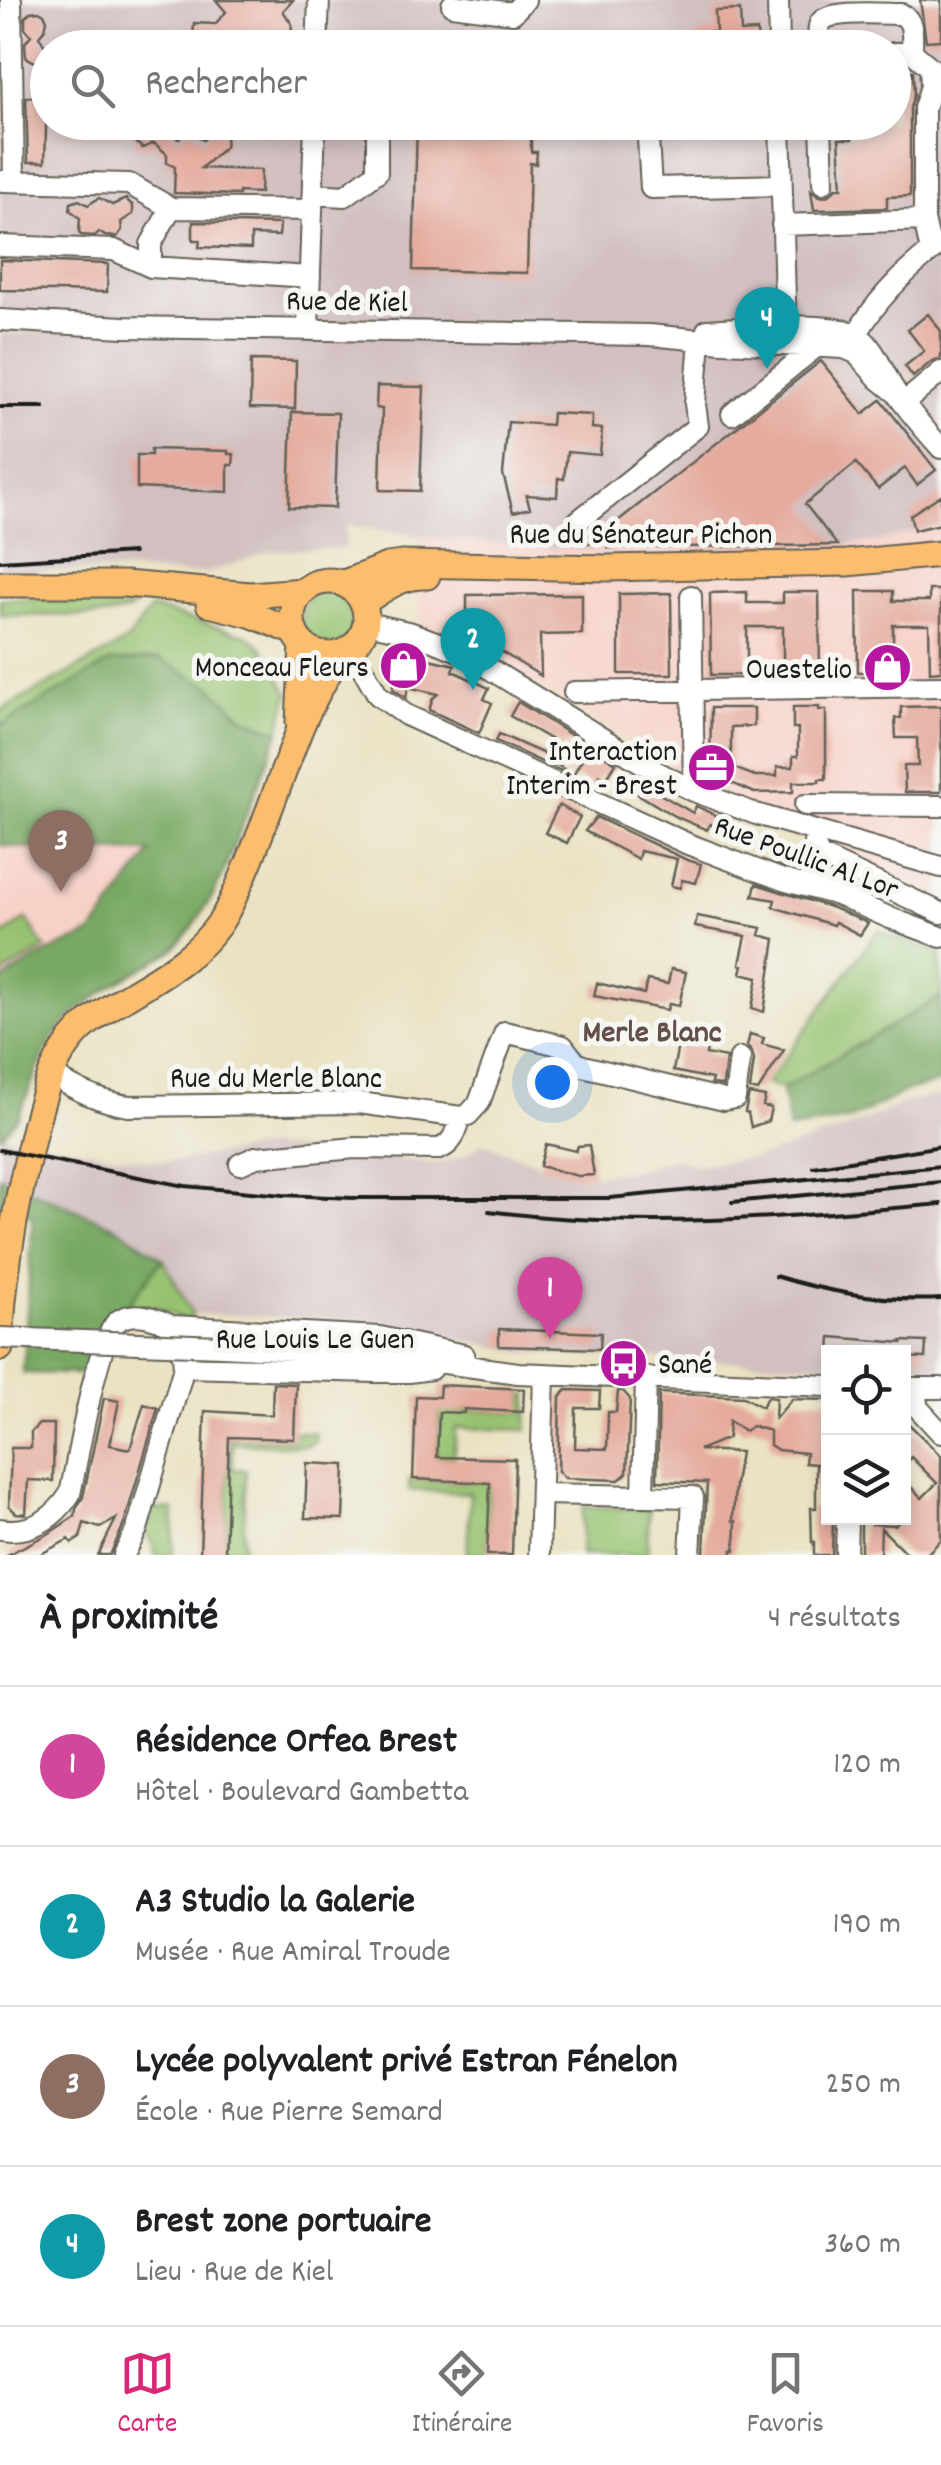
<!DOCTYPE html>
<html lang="fr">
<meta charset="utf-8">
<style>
:root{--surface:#fff;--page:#f6f6f6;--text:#202124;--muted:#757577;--line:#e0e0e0;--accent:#db2777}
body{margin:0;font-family:Dekko,sans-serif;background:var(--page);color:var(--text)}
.controls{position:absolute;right:30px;bottom:30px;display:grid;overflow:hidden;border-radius:0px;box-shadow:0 5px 15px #0003}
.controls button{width:90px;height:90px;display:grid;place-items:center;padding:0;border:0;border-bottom:2px solid var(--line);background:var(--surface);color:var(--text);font:50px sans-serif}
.you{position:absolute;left:552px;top:1082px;width:35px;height:35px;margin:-25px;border:8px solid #fff;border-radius:50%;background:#1a73e8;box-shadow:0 0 0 15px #1a73e833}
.badge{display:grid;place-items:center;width:65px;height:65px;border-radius:50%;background:var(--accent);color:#fff;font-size:32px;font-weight:700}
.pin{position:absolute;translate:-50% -82px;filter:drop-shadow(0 2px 5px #0008)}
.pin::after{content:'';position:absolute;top:52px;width:35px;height:30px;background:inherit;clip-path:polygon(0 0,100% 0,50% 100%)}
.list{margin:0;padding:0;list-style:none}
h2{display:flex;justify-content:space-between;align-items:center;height:130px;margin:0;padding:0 40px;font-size:42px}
h2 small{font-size:32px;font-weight:400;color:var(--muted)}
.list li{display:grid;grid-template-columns:65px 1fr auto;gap:30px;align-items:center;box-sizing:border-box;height:160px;padding:0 40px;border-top:2px solid var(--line)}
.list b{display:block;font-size:38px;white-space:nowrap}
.list p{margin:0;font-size:32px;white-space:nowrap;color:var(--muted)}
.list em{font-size:32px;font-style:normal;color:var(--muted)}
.icon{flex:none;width:55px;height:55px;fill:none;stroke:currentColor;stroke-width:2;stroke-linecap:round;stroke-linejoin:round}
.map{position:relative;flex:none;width:941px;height:1555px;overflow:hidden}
.search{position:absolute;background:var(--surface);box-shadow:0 5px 15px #0003;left:30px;right:30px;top:30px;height:110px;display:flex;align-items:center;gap:25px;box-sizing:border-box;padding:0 35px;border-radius:55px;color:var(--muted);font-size:38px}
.sheet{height:770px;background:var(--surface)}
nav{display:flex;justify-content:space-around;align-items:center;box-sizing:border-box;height:140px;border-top:2px solid var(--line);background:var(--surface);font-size:28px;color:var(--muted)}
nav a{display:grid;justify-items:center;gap:5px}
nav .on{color:var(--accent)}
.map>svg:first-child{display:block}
</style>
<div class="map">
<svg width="941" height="1555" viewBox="0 0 941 1555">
<rect width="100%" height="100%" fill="#f6f6f2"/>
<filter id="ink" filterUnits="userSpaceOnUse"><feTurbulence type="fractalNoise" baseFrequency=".01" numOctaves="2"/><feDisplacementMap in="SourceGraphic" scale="20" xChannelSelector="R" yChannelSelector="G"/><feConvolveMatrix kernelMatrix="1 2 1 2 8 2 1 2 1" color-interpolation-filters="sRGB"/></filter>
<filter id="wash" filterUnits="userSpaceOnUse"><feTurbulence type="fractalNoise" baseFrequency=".0048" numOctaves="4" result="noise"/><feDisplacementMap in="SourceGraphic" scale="40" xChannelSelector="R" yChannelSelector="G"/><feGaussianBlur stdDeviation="2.25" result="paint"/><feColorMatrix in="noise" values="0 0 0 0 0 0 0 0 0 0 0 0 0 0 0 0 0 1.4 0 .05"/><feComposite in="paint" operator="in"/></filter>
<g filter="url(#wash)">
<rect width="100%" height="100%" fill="#eae2c2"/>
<path fill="#f7d1c8" d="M941,525V902L718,794L524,678L421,626L416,576L420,536L535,547L605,550L839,545L879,541Z
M0,845L35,849L152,852L92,933L40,956L0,982Z"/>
<path fill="#d2bfc0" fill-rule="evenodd" d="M0,0H941V525L879,541L839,545L605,550L535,547L420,536L346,525V548L270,551L211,572L183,574L133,571H0V334H53L0,331ZM48,48H894V122H48Z
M941,1095V1370L904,1369V1352H828V1365L523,1353L380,1321L192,1314L163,1259L118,1228L0,1177V1135L151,1161H175L266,1147L356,1153L432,1163L449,1161L469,1153L482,1143L540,1163V1166L581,1177L642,1169L675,1157L696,1165L757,1158L855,1125L903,1103Z"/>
<path fill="#96c26f" stroke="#596f46" stroke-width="2.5" d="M301 618a28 28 0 1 1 56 0a28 28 0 1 1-56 0Z
M135,597L142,599L128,611L105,616L0,615V599Z
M151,608L248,636L262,647L289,693L279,732L244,718L211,688L0,726V711L127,641Z
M27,919L45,948L0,976V937Z
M878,930L941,954V997L782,1089L766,1084Z
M163,1259L192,1314L189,1322L155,1307H123Z
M523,1394H528L527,1430L456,1428L454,1458L437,1457L439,1408L458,1409V1413H463L464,1409L522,1412Z
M299,1432L315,1433V1441L308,1446L233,1443L232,1469L246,1470L243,1555H225L229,1437L293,1439L294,1433Z
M409,1479L490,1483L487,1555H467L470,1493L409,1490Z
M583,1507L649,1509L647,1555H581Z
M151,1509L174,1510L173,1555H155L153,1544L145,1533Z"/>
<path fill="#78a862" stroke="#4a623f" stroke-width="2.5" d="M159,659L211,687L244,718L279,732L224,871L212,897L192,928L172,951L113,985L76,1012L59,1029L46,1049L18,1117L2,1135H0V982L40,956L92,933L151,852L35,849L0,845V726L110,662Z
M941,997V1082L909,1090L851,1119L789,1129L782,1089Z
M0,1177L118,1228L163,1259L130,1301L108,1319L89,1374L23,1373L33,1216L0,1207Z"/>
<g id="blocks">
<path fill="#e5ab9e" d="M216,0H293L283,11L292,24L291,38L282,48H265L253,39L243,48H223L215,39L193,38L194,23L215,24L226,12Z
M920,0H941V40L926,41Z
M740,10L741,32L757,31L758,48H698V33L716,32L715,11Z
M39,11L44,14L47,20L45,29L39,36L47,50L43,58L35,62L26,57L25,43L31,35L25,28V17L30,12Z
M913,71L914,94L910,108V196L887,197V208L814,210L811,190L817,195L824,197L831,194L836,188H842L839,139H852V123L894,122V72Z
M26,97H47L45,162H28Z
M67,122H123V135L67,133Z
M417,122H531V152H537L536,164L530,163L527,273L413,270Z
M154,125L172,133L178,139L190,131L203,140L212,132L222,134L226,139L225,147L201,168L261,170L260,193L239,192V195L174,193L175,167L167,163V154L154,143L143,148L136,143L134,137L139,134L153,133Z
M99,198L112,205L126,199L133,206V214L121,222L122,230L117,237L105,236L99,232L95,236L81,235L79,233L80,218L70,210L71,203L79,200L88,205Z
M193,222L280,224L279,236L251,235V249L199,247L200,240H193Z
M0,260L108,264L107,292L0,290Z
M928,314L941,331V358L932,361L913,377L905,366L924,351L908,330Z
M251,360L296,361L295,409L250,408Z
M821,361L863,414L881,400L936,470L917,485L905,468L878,489L856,463L805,504L837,545L608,548V542L590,543Z
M377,386L424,387L420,491L380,490L382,409L376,408Z
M292,412L338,413L335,508L289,507Z
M552,413L592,415V428L602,429L600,455L567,452L564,479L558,478L557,497L526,495L530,508L513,512L503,474L508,422L551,425Z
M151,449L228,451V454H234L233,465H228V492L137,488V455H151Z
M941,495V524L914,530L910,515Z
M929,590H941V671L930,672L929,625H893V672H858L857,591H893V601H929Z
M747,592V603H783V592H819L820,674H783V627H747V675H711L710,593Z
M671,593L672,674H619V594Z
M582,594V634L540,635L541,676L467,631V595Z
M407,654L455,665L453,671L489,688L484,699L492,703L479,733L429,710L433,698L438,694L408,687L406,698L393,689L399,660Z
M518,702L616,763L606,779L600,775L594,786L496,741L499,734L558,760L556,764L573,775L587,750L566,743L564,747L510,716Z
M941,706V792H905L904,766H918L917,738H896L895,718H901V707Z
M793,707H819V710H826V779H819V782H793V792L755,793L710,774L711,708H754V726L731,727V767L755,776H777V767H793V756H798V728H793Z
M644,785L693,813L696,806L733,824L729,833L710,824L707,830L674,816L638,794Z
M559,805L580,817L567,843L545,833Z
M596,817L687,860L701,864L696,883L682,880L680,888L671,886L677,859L640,851L638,859L585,831Z
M756,884L833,908L868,923L860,935L835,922L833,925L773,907L775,900L753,896Z
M697,916L762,928L760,935L775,939L764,1012L752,1008L758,977L741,973L743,965L740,964L746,936L695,927Z
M671,969L686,972L679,1006L669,1004L667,1010L594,996L597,983L644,994L647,980L668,984Z
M750,1034L764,1038L762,1044L784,1050L758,1091L750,1089L754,1060L752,1052L747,1046Z
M679,1040L707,1046L706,1054L726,1058L723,1086L711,1083L712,1079L673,1071Z
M749,1094L765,1097L763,1106L771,1108L768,1121L751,1127L748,1113L745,1112Z
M546,1144L576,1151L578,1146L589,1145L594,1175L578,1176L540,1166Z
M499,1329L601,1333L600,1349L499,1346Z
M831,1337L902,1343V1341L926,1342L925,1358L904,1357V1352H830Z
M273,1383L296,1384L294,1439L229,1437L225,1555H200L205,1411L272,1415Z
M440,1385L524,1389L523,1412L464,1409V1413L439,1412L437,1457L515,1459L512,1555H487L490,1483L413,1479L416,1396L439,1397Z
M567,1390L600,1391L599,1408H576L575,1448L607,1449L608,1412H616L618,1391H623L630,1399L627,1473L619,1480L565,1478L558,1471L560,1397Z
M659,1393L743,1397L762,1407L767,1397L776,1398L775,1419L792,1399L828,1400V1518H833L832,1555H814V1542H812L811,1508H816V1464L805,1463L806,1453L778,1450L770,1445V1431L752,1426L745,1431L729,1421L728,1438L699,1450L740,1452L735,1484L733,1521H736L735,1550H732V1555H704L707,1483L657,1481Z
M104,1398L119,1401L110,1445L130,1449L144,1404L158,1408L124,1524L110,1555H98L116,1519L100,1528L84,1523L80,1538L72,1543L69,1539L39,1555H7L48,1534L75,1516L76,1509L83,1497Z
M904,1419L941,1456V1540L926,1555H908L881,1528L880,1555H861V1518H873L872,1524L895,1525L908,1512L904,1507V1480L922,1498L937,1483L911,1457L904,1465Z
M39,1424H54L53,1481L28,1480L26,1514L16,1513L9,1506L11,1448H31V1432Z
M307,1463L345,1465L343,1519L305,1518Z"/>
</g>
</g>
<g filter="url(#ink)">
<use href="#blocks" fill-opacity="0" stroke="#646156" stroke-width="2.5"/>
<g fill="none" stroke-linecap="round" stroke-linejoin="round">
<defs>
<path id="minor" d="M11,0L14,180
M778,0L779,48
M452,5L513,13L525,0
M317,48L319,0
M819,48C819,40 817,29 820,23C827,9 885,14 901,14C915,21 912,38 912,52
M894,53L912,52L930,67L931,86L924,108V220
M647,122L651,188L781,185
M780,122L786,337
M821,122L823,183
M2,181L129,184L171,208
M313,194L345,196L377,172V128L374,122
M782,225L924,220L931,251
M0,246L114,250L151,267
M310,277L151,267V244L171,208L312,210
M0,320L124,327L649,335L723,342L844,348L856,353L879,379L895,392
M308,330L315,122
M707,330C736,328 838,320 859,336C877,350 884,376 897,394C910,413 926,431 941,448
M857,334C877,298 906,270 939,245
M904,403L941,372
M732,414L821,343
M578,521L698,426L695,404L700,339
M691,596L694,791
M367,623L412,633L464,653L655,771L694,791L756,814L941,867
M351,648L378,695L406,715L688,844L783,880L838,895L890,918L941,937
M574,692L941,686
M805,805L941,806
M815,831L814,845L820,856L941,913
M52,1075C76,1090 100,1102 129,1106L359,1103L461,1117L468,1115L479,1103L505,1032L563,1046L576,1063L583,1066L724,1100L735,1098L740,1058
M240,1164L256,1157L355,1148L439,1149C454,1144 456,1130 461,1117
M172,1326L380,1337L464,1355
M221,1346L378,1354L518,1373L828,1386
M184,1367L375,1372H409L431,1369
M904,1388H941
M914,1388L918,1408L941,1433
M541,1494L693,1497L690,1555
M643,1495L646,1377
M0,1529C30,1534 54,1519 70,1494C77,1464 97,1334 119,1320C136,1310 156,1318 172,1326L183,1356L184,1367L137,1529L124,1555
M539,1555L544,1374
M846,1555L847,1518"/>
<path id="major" d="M292 618a37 37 0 1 1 74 0a37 37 0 1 1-74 0Z
M344,583L387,566L402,564L607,568L847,563L941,554
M0,584H125L250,595L303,591
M364,602C384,589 401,575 427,576
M209,604L250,614L295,632
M299,722L303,644
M0,1348C2,1283 12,1224 27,1161C38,1114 48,1056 87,1024C130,989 187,970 219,924C232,905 240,883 249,862C266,820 281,777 298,734C308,707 325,679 340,653"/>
</defs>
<use href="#minor" stroke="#646156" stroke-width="24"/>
<use href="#major" stroke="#646156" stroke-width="29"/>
<use href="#minor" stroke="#fff" stroke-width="20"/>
<use href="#major" stroke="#fbbd6e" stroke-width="25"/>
<path stroke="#1c1c1c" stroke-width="4" d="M0,407H44
M0,561L133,553
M0,1150L185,1186L283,1195L353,1198H610L941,1166
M813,1167L941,1146
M732,1202L941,1182
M489,1211C639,1231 791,1217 941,1204
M775,1276C830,1293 883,1302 941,1299"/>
<defs>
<path id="minor-bridge" d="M0,1338L221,1346"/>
</defs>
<use href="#minor-bridge" stroke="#646156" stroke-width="24" stroke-linecap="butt"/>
<use href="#minor-bridge" stroke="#fff" stroke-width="20"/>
</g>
</g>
<defs>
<symbol id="shop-disc" viewBox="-11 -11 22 22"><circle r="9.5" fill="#b5179e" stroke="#f6f6f2"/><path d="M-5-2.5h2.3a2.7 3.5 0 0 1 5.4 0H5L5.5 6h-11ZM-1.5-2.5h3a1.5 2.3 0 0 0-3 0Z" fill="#fff"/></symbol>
<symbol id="office-disc" viewBox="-11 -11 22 22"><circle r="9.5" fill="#b5179e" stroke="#f6f6f2"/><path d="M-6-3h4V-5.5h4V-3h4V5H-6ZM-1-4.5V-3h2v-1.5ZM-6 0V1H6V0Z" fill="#fff"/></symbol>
<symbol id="bus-disc" viewBox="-11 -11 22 22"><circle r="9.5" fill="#b5179e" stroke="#f6f6f2"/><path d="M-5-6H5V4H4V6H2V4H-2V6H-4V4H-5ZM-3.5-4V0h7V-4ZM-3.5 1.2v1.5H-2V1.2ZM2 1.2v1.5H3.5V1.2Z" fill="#fff"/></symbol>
</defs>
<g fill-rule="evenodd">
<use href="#shop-disc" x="376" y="638" width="55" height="55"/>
<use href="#shop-disc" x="860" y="640" width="55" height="55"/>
<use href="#office-disc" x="684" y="740" width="55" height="55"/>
<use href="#bus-disc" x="596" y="1336" width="55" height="55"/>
</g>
<g text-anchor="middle" stroke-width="10" stroke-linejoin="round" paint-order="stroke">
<g font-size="30" fill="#1c1c1c" stroke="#f6f6f2">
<text transform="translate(347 300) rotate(1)" y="10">Rue de Kiel</text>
<text x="641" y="543">Rue du Sénateur Pichon</text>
<text transform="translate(807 856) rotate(20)" y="10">Rue Poullic Al Lor</text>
<text x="276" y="1087">Rue du Merle Blanc</text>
<text x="315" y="1348">Rue Louis Le Guen</text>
</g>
<g font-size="30" fill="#1c1c1c" stroke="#f6f6f2" text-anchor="end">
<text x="369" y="676">Monceau Fleurs</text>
<text x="852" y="678">Ouestelio</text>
<text x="677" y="760">Interaction<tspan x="677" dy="34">Interim - Brest</tspan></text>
<text x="658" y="1373" text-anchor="start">Sané</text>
</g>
<g font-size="32" font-weight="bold" fill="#624e4a" stroke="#f6f6f2">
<text x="652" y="1041">Merle Blanc</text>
</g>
</g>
</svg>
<div class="controls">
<button><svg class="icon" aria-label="locate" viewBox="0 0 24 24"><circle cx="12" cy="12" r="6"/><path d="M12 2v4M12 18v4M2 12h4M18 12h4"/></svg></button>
<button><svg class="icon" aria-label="layers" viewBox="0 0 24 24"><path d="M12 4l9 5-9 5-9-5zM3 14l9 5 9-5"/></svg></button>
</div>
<div class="you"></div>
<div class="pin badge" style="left:550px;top:1339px;background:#d1479c">1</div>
<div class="pin badge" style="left:473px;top:690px;background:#0f9aa8">2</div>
<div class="pin badge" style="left:61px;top:892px;background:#8d6e63">3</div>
<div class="pin badge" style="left:767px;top:369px;background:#0f9aa8">4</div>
<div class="search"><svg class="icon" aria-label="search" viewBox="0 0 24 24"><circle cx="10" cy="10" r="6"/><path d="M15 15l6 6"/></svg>Rechercher</div>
</div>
<section class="sheet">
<h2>À proximité<small>4 résultats</small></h2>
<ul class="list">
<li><span class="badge" style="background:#d1479c">1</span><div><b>Résidence Orfea Brest</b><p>Hôtel · Boulevard Gambetta</p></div><em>120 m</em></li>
<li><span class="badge" style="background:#0f9aa8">2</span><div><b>A3 Studio la Galerie</b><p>Musée · Rue Amiral Troude</p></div><em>190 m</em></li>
<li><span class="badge" style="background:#8d6e63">3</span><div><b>Lycée polyvalent privé Estran Fénelon</b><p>École · Rue Pierre Semard</p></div><em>250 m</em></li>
<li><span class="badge" style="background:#0f9aa8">4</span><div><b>Brest zone portuaire</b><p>Lieu · Rue de Kiel</p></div><em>360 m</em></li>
</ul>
</section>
<nav>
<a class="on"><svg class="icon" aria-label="map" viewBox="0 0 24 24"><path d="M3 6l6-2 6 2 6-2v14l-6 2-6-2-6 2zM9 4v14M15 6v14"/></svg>Carte</a>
<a><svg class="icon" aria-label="directions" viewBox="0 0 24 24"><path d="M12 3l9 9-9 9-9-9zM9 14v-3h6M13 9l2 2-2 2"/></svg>Itinéraire</a>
<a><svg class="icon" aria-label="saved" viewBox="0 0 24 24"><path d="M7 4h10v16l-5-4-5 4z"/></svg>Favoris</a>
</nav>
